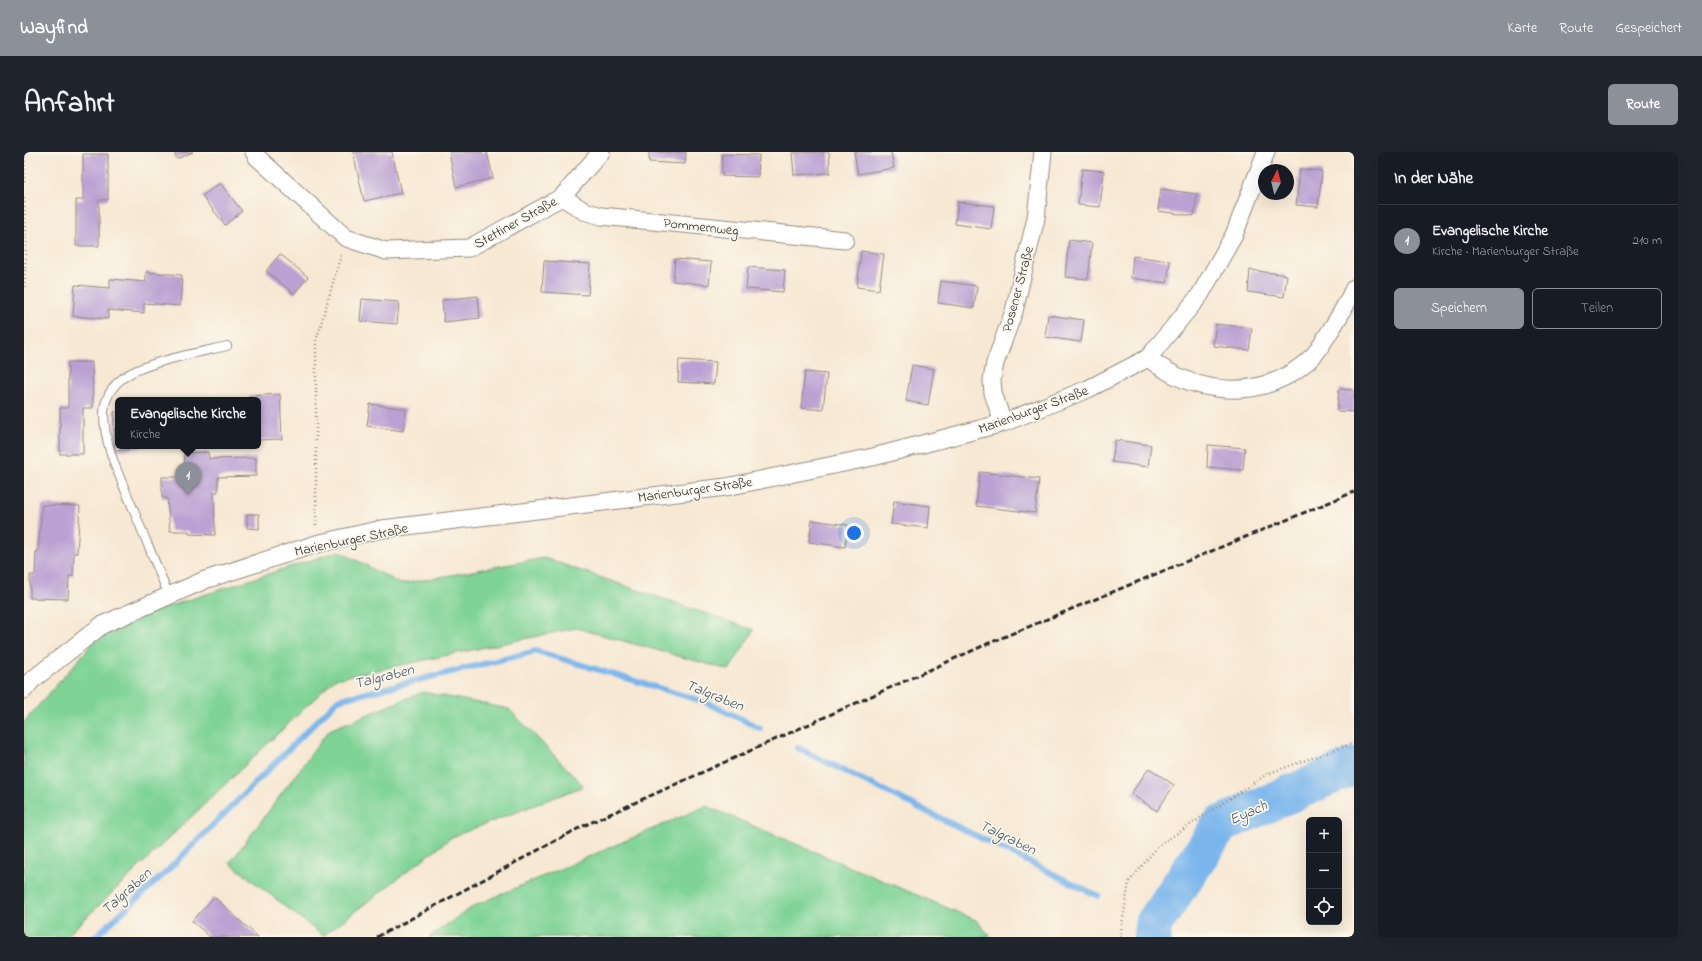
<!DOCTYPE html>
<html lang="de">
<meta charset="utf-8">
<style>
:root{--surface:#171b24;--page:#20242c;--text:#f1f3f6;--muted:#9ea1a6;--line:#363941;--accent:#8c9099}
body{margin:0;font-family:"Indie Flower",sans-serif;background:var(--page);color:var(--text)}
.controls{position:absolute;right:12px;bottom:12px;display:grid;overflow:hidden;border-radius:6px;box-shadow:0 4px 16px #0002}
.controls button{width:36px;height:36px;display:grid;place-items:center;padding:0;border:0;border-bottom:1px solid var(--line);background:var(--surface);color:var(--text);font:20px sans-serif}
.compass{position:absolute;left:1234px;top:12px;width:36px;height:36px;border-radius:50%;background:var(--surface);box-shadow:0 4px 16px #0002;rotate:7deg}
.you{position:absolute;left:830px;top:381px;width:14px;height:14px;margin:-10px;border:3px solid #fff;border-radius:50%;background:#1a73e8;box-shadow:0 0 0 6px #1a73e833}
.badge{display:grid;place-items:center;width:26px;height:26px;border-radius:50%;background:var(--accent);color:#fff;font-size:13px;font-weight:700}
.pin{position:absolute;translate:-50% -33px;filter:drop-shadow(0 1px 2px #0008)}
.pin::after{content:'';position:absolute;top:21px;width:14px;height:12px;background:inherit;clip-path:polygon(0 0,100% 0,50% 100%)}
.popup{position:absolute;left:91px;top:245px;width:146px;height:52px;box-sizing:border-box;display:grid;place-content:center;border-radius:6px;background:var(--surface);filter:drop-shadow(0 1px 3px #0005);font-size:13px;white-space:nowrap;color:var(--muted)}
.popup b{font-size:15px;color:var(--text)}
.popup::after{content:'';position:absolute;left:50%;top:100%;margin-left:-8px;border:8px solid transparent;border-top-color:var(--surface)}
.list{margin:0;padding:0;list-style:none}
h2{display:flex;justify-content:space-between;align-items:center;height:52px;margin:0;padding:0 16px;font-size:17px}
h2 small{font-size:13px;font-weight:400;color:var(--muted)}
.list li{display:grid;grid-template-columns:26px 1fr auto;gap:12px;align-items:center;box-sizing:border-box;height:72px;padding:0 16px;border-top:1px solid var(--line)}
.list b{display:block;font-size:15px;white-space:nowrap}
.list p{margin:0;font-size:13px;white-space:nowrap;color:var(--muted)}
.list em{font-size:13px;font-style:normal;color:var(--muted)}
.actions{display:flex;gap:8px;padding:12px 16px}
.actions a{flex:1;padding:9px 0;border:1px solid var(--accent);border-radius:6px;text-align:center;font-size:14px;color:var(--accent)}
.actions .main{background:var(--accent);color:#fff}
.icon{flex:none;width:22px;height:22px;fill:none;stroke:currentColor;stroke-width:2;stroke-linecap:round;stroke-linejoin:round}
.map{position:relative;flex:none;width:1330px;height:785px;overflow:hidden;border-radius:6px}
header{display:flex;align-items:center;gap:24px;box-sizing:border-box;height:56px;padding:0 20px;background:var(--accent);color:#fff}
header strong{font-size:19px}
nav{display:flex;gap:22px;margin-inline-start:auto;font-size:14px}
.intro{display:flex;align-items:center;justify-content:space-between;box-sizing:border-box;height:96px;padding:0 24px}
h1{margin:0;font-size:28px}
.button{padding:10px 18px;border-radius:6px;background:var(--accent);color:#fff;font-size:14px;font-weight:700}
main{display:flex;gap:24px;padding:0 24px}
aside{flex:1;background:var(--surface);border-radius:6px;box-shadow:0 4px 16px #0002}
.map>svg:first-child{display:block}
</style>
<header>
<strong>Wayfind</strong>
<nav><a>Karte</a><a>Route</a><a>Gespeichert</a></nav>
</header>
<div class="intro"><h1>Anfahrt</h1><a class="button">Route</a></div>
<main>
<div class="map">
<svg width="1330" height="785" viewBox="0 0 1330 785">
<rect width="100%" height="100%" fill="#fbf7ec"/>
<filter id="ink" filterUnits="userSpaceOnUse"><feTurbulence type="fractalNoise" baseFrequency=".025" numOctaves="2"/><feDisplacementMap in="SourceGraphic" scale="8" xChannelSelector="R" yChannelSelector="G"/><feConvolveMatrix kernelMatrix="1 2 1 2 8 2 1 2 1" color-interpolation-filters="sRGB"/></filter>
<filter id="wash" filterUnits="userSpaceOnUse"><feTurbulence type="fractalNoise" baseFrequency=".012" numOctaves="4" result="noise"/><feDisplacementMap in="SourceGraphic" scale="16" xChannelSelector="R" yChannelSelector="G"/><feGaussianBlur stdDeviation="0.9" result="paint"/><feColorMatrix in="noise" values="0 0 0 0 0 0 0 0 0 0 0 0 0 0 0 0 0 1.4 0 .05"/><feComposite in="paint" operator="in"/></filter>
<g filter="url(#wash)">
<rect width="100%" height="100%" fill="#f7e8d3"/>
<path fill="#7fd396" stroke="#557f60" d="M315,399L377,432L520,406L730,478L705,518L552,476L311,527L42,785H0V570L84,474Z
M399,540L485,557L560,634L428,685L299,784L206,711L305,578Z
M682,654L952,768L967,785H405L450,754Z"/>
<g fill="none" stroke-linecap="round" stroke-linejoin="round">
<path stroke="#7ab6ec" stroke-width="6" d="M774,596L1074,744
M71,785L138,724L314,548L512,499L681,550L736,576"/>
<path stroke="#7ab6ec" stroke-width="38" d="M1128,785L1129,773L1197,672L1330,614"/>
</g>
<g id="blocks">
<path fill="#baa0d3" d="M150,0H169L153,7Z
M329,0H368L377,41L340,49Z
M425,0H463L469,26L432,35Z
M625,0H662L661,12L625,10Z
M805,0L806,21L770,23L768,1Z
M830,0H867L870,16L834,22Z
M59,2H84V48H75V94H52V48H59Z
M698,2L735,3L734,25L698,24Z
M1058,17L1080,19L1076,55L1054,53Z
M1276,17L1298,19L1294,55L1272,53Z
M196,31L218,59L201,73L178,44Z
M1137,37L1173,42L1170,64L1134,59Z
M934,50L970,54L967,77L931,72Z
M1045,88L1068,91L1064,127L1041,125Z
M837,99L860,102L855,138L833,135Z
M256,102L284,125L270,142L242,119Z
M1109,104L1146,109L1143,131L1107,126Z
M651,107L687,110L685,133L649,129Z
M520,109L566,112L564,143L518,140Z
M724,115L761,118L759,140L722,137Z
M1226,118L1263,123L1260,145L1224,140Z
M122,120L158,123L156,154L120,151V161L84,158V167L49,164L51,133L86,136V127L122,130Z
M917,129L953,134L950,156L914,151Z
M454,144L456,166L420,170L418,148Z
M338,147L375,150L373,172L336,169Z
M1024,163L1060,168L1057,190L1021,185Z
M1192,172L1228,176L1225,198L1189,194Z
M655,208L692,210L690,232L654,230Z
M44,210H68L69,256H59V302H36V256H44Z
M888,213L910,217L904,253L882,249Z
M781,220L803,222L799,258L777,256Z
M1315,237L1330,238V260L1313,259Z
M256,242L258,287L234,288V248H225V244Z
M346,252L382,257L379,279L343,274Z
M90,260H94V294H117L118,296L91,299Z
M1091,288L1127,293L1124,315L1088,310Z
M1184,293L1221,296L1219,318L1183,315Z
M184,300L185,307L232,306V324L194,325V340H190L191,383L165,382V379H146L143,346H138V325H161L160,301Z
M956,320L1015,327L1011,361L952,354Z
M870,349L906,354L904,376L867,372Z
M18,353L56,354L53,401H50L49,424H45L44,447L6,446V423H11L12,400H14Z
M223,362H235V377L223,376Z
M788,368L824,373L821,395L785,390Z
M1125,616L1150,633L1133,659L1107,642Z
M190,745L234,785H186L168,769Z"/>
</g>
</g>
<g filter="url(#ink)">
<use href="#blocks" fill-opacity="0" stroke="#918a7f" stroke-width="1"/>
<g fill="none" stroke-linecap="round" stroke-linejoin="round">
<defs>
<path id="service" d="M145,444C133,414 120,384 108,354C96,325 80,294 80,262C80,247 88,234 99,226C119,210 178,200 203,194"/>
<path id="minor" d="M230,0L233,5L322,86L362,99L445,96L538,45L577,0
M538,45L560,59L577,64L821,88
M1124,206C1174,245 1241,251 1289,204C1294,199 1298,192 1301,187C1312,170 1322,155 1330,136
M979,271L969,241L968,228L971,211L990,159L1012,66L1019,0
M0,538L7,529L78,473L181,428L292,392L358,377L702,335L849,305L979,271L1064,237L1124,206L1176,143L1210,83L1242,0"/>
</defs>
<use href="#service" stroke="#918a7f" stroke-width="10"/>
<use href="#minor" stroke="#918a7f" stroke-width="19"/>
<path stroke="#918a7f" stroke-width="2.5" stroke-dasharray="1 3" stroke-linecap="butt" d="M0,30L1,0
M0,46L2,91L0,138
M292,373V189L317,103
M1096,785L1105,730L1134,694L1243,622L1330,591"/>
<use href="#service" stroke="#fff" stroke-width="8"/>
<use href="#minor" stroke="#fff" stroke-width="17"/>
<path stroke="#2b2b2b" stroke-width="3" stroke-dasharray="6 3" stroke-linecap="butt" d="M353,785L557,675L963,492L1330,340"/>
</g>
</g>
<g text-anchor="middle" stroke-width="3.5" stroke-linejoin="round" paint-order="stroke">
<g font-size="14" fill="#2b2b2b" stroke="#fbf7ec">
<text transform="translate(491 70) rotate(-29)" y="5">Stettiner Straße</text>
<text transform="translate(677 74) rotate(6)" y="5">Pommernweg</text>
<text transform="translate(993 137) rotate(-75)" y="5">Posener Straße</text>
<text transform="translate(1009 257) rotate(-20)" y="5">Marienburger Straße</text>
<text transform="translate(671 337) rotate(-8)" y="5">Marienburger Straße</text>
<text transform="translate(327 387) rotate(-12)" y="5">Marienburger Straße</text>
</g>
<g font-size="15" font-style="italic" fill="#435565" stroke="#fbf7ec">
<text transform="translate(360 524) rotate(-14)" y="5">Talgraben</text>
<text transform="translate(691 543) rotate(22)" y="5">Talgraben</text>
<text transform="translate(1224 660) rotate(-24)" y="5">Eyach</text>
<text transform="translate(984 685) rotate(26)" y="5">Talgraben</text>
<text transform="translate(102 739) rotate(-42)" y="5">Talgraben</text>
</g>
</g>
</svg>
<div class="controls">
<button>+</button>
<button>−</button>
<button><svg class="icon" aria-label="locate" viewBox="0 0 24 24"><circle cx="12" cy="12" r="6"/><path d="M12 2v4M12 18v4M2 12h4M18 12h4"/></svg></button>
</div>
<svg class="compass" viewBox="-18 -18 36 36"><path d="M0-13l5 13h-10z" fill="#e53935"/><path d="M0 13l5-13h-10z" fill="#9ea1a6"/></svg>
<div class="you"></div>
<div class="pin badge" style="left:164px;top:343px">1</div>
<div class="popup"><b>Evangelische Kirche</b>Kirche</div>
</div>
<aside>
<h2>In der Nähe<small></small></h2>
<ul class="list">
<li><span class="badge">1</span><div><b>Evangelische Kirche</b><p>Kirche · Marienburger Straße</p></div><em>210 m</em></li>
</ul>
<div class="actions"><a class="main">Speichern</a><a>Teilen</a></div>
</aside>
</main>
